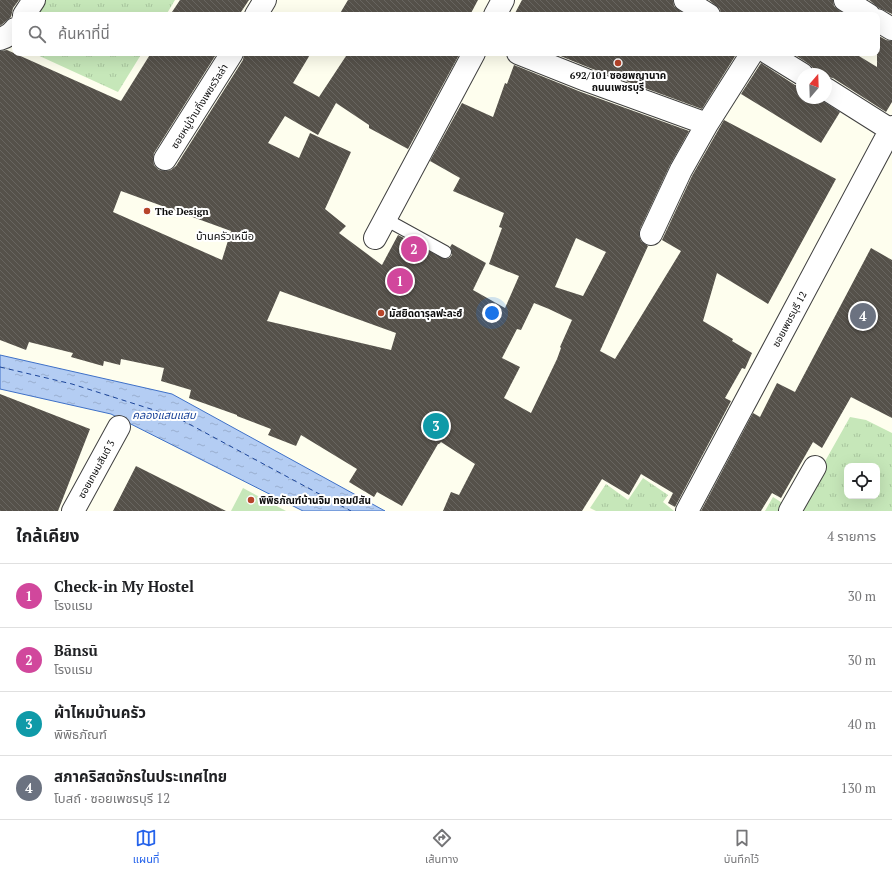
<!DOCTYPE html>
<html lang="th">
<meta charset="utf-8">
<style>
:root{--surface:#fff;--page:#f6f6f6;--text:#202124;--muted:#757577;--line:#e0e0e0;--accent:#2563eb}
body{margin:0;font-family:"PT Serif","Noto Sans Thai",serif;background:var(--page);color:var(--text)}
.controls{position:absolute;right:12px;bottom:12px;display:grid;overflow:hidden;border-radius:8px;box-shadow:0 4px 16px #0002}
.controls button{width:36px;height:36px;display:grid;place-items:center;padding:0;border:0;border-bottom:1px solid var(--line);background:var(--surface);color:var(--text);font:20px sans-serif}
.compass{position:absolute;left:796px;top:68px;width:36px;height:36px;border-radius:50%;background:var(--surface);box-shadow:0 4px 16px #0002;rotate:19deg}
.you{position:absolute;left:492px;top:313px;width:14px;height:14px;margin:-10px;border:3px solid #fff;border-radius:50%;background:#1a73e8;box-shadow:0 0 0 6px #1a73e833}
.badge{display:grid;place-items:center;width:26px;height:26px;border-radius:50%;background:var(--accent);color:#fff;font-size:13px;font-weight:700}
.pin{position:absolute;translate:-50% -50%;border:2px solid #fff;box-shadow:0 1px 4px #0006}
.list{margin:0;padding:0;list-style:none}
h2{display:flex;justify-content:space-between;align-items:center;height:52px;margin:0;padding:0 16px;font-size:17px}
h2 small{font-size:13px;font-weight:400;color:var(--muted)}
.list li{display:grid;grid-template-columns:26px 1fr auto;gap:12px;align-items:center;box-sizing:border-box;height:64px;padding:0 16px;border-top:1px solid var(--line)}
.list b{display:block;font-size:15px;white-space:nowrap}
.list p{margin:0;font-size:13px;white-space:nowrap;color:var(--muted)}
.list em{font-size:13px;font-style:normal;color:var(--muted)}
.icon{flex:none;width:22px;height:22px;fill:none;stroke:currentColor;stroke-width:2;stroke-linecap:round;stroke-linejoin:round}
.map{position:relative;flex:none;width:892px;height:511px;overflow:hidden}
.search{position:absolute;background:var(--surface);box-shadow:0 4px 16px #0002;left:12px;right:12px;top:12px;height:44px;display:flex;align-items:center;gap:10px;box-sizing:border-box;padding:0 14px;border-radius:8px;color:var(--muted);font-size:15px}
.sheet{height:308px;background:var(--surface)}
nav{display:flex;justify-content:space-around;align-items:center;box-sizing:border-box;height:56px;border-top:1px solid var(--line);background:var(--surface);font-size:11px;color:var(--muted)}
nav a{display:grid;justify-items:center;gap:2px}
nav .on{color:var(--accent)}
.map>svg:first-child{display:block}
</style>
<div class="map">
<svg width="892" height="511" viewBox="0 0 892 511">
<defs>
<pattern id="grass-tufts" width="24" height="20" patternUnits="userSpaceOnUse"><rect width="24" height="20" fill="#c6e7b9"/><path d="M3 7l-1-3M5 7V3M7 7l1-3M15 17l-1-3M17 17v-4M19 17l1-3" fill="none" stroke="#a9c59e"/></pattern>
<pattern id="water-ripples" width="26" height="14" patternUnits="userSpaceOnUse"><rect width="26" height="14" fill="#b4cdf3"/><path d="M2 4q2-2 4 0t4 0M15 11q2-2 4 0t4 0" fill="none" stroke="#9aafcf"/></pattern>
<pattern id="building-back-hatch" width="6" height="6" patternUnits="userSpaceOnUse"><rect width="6" height="6" fill="#55514a"/><path d="M-1 5l2 2M0 0l6 6M5-1l2 2" fill="none" stroke="#686560"/></pattern>
</defs>
<rect width="100%" height="100%" fill="#fefeee"/>
<path fill="url(#grass-tufts)" fill-rule="evenodd" d="M42,0H175L166,15H32Z
M33,53H142L118,92Z
M850,417L866,420L892,433V511H797ZM847,466H877V496H847Z
M643,478L668,495L663,502L674,511H596L590,508L606,484L628,500Z
M773,497L787,506L784,511H765Z"/>
<path fill="#c6e7b9" d="M243,488L286,511H231Z"/>
<path fill="url(#water-ripples)" stroke="#3e70c7" d="M0,355L172,394L385,511H303L111,414L0,389Z"/>
<g fill="none" stroke-linecap="round" stroke-linejoin="round">
<path stroke="#1b4499" stroke-width="1" stroke-dasharray="5 4" stroke-linecap="butt" d="M0,367L72,384L176,417L351,511"/>
</g>
<path fill="url(#building-back-hatch)" fill-rule="evenodd" d="M0,0H19L13,8L11,17L0,26Z
M180,0H249L239,15H170Z
M348,0H478L470,15H339Z
M522,0H673L674,6L685,15H514Z
M709,0H833L834,6L845,15H721L720,9Z
M869,0H892V14L879,8Z
M877,35L886,40L892,41V102L886,112L833,78L826,77V74H814L813,68L809,64L792,53H854L877,67Z
M7,50L121,101L151,53H217L154,153L153,159L154,165L159,170L165,171L171,170L176,166L243,60L244,53H311L293,83L319,97L348,53H460L408,149L369,128V125L336,103L318,135L285,116L268,143L299,158L310,133L351,152L325,209L346,226L339,233L382,265L398,235L445,259L449,258L452,255V251L450,247L452,244L486,263L473,290L505,308L519,276L489,264L502,228L499,227L504,213L453,191L460,178L430,161L462,103L493,117L505,83L507,84L514,65L581,92L689,131L670,165L640,229L639,235L641,241L648,246L600,351L615,359L681,251L662,240L692,176L724,120L836,179L768,304L717,273L703,321L733,339L732,341L752,353L745,369L742,368L725,398L731,401L675,507L668,503L673,493L641,474L629,495L602,479L582,511H443L451,492L459,495L475,464L441,442L439,444H438L402,506L377,492L374,497L349,482L357,469L301,435L296,446L268,435L271,429L237,416V415L189,398L191,390L161,381L164,368L121,359L120,365L104,361L103,366L71,357L73,353L29,342L26,350L0,340V51ZM121,191L231,231L222,260L113,212ZM576,238L606,252L583,296L555,287ZM280,291L396,333L391,350L267,321ZM534,303L549,309L572,320L560,347L561,348L557,359L531,413L504,398L520,367L502,358L517,329L521,330Z
M553,53H737L702,109L590,68Z
M761,63L795,85L802,86V98H818L840,112L821,143L741,94Z
M871,248L892,260V418L851,397L822,448L813,442L781,498L772,493L761,511H701L753,413L760,417L777,383L795,392Z
M0,394L90,429L58,511H0Z
M136,466L226,511H113Z"/>
<g fill="none" stroke-linecap="round" stroke-linejoin="round">
<defs>
<path id="lane" d="M385,219L445,252"/>
<path id="street" d="M685,0L709,15
M845,0L869,15
M24,15L34,0
M256,15L265,0
M495,15L503,0
M877,20L892,29
M0,39C7,37 11,34 15,29
M518,53L586,80L707,124
M768,53L802,74
M826,89L891,130
M165,159L232,53
M651,234L681,170L707,124L752,53
M375,238L474,53
M73,511L119,427
M687,511L892,127
M790,511L815,467"/>
</defs>
<use href="#lane" stroke="#404040" stroke-width="14"/>
<use href="#street" stroke="#404040" stroke-width="24"/>
<use href="#lane" stroke="#fff" stroke-width="12"/>
<use href="#street" stroke="#fff" stroke-width="22"/>
</g>
<g fill="#b7452b" stroke="#fff" stroke-width="1.5">
<circle cx="618" cy="63" r="4"/>
<circle cx="147" cy="211" r="4"/>
<circle cx="381" cy="313" r="4"/>
<circle cx="251" cy="500" r="4"/>
</g>
<g text-anchor="middle" stroke-width="4" stroke-linejoin="round" paint-order="stroke">
<g font-size="10" font-weight="bold" fill="#0d0d0d" stroke="#fff" text-anchor="start">
<text x="618" y="79" text-anchor="middle">692/101 ซอยพญานาค<tspan x="618" dy="12">ถนนเพชรบุรี</tspan></text>
<text x="155" y="215">The Design</text>
<text x="389" y="317">มัสยิดดารุลฟะละฮ์</text>
<text x="259" y="504">พิพิธภัณฑ์บ้านจิม ทอมป์สัน</text>
</g>
<g font-size="10" fill="#0d0d0d" stroke="#fff">
<text transform="translate(199 106) rotate(-58)" y="4">ซอยหมู่บ้านกิ่งเพชรวิลล่า</text>
<text transform="translate(789 319) rotate(-62)" y="4">ซอยเพชรบุรี 12</text>
<text transform="translate(96 469) rotate(-61)" y="4">ซอยเกษมสันต์ 3</text>
</g>
<g font-size="11" fill="#0d0d0d" stroke="#fff">
<text x="225" y="240">บ้านครัวเหนือ</text>
</g>
<g font-size="11" font-style="italic" fill="#1b4499" stroke="#fff">
<text x="164" y="419">คลองแสนแสบ</text>
</g>
</g>
</svg>
<div class="controls">
<button><svg class="icon" aria-label="locate" viewBox="0 0 24 24"><circle cx="12" cy="12" r="6"/><path d="M12 2v4M12 18v4M2 12h4M18 12h4"/></svg></button>
</div>
<svg class="compass" viewBox="-18 -18 36 36"><path d="M0-13l5 13h-10z" fill="#e53935"/><path d="M0 13l5-13h-10z" fill="#757577"/></svg>
<div class="you"></div>
<div class="pin badge" style="left:400px;top:281px;background:#d1479c">1</div>
<div class="pin badge" style="left:414px;top:249px;background:#d1479c">2</div>
<div class="pin badge" style="left:436px;top:426px;background:#0f9aa8">3</div>
<div class="pin badge" style="left:863px;top:316px;background:#6b7280">4</div>
<div class="search"><svg class="icon" aria-label="search" viewBox="0 0 24 24"><circle cx="10" cy="10" r="6"/><path d="M15 15l6 6"/></svg>ค้นหาที่นี่</div>
</div>
<section class="sheet">
<h2>ใกล้เคียง<small>4 รายการ</small></h2>
<ul class="list">
<li><span class="badge" style="background:#d1479c">1</span><div><b>Check-in My Hostel</b><p>โรงแรม</p></div><em>30 m</em></li>
<li><span class="badge" style="background:#d1479c">2</span><div><b>Bānsū</b><p>โรงแรม</p></div><em>30 m</em></li>
<li><span class="badge" style="background:#0f9aa8">3</span><div><b>ผ้าไหมบ้านครัว</b><p>พิพิธภัณฑ์</p></div><em>40 m</em></li>
<li><span class="badge" style="background:#6b7280">4</span><div><b>สภาคริสตจักรในประเทศไทย</b><p>โบสถ์ · ซอยเพชรบุรี 12</p></div><em>130 m</em></li>
</ul>
</section>
<nav>
<a class="on"><svg class="icon" aria-label="map" viewBox="0 0 24 24"><path d="M3 6l6-2 6 2 6-2v14l-6 2-6-2-6 2zM9 4v14M15 6v14"/></svg>แผนที่</a>
<a><svg class="icon" aria-label="directions" viewBox="0 0 24 24"><path d="M12 3l9 9-9 9-9-9zM9 14v-3h6M13 9l2 2-2 2"/></svg>เส้นทาง</a>
<a><svg class="icon" aria-label="saved" viewBox="0 0 24 24"><path d="M7 4h10v16l-5-4-5 4z"/></svg>บันทึกไว้</a>
</nav>
